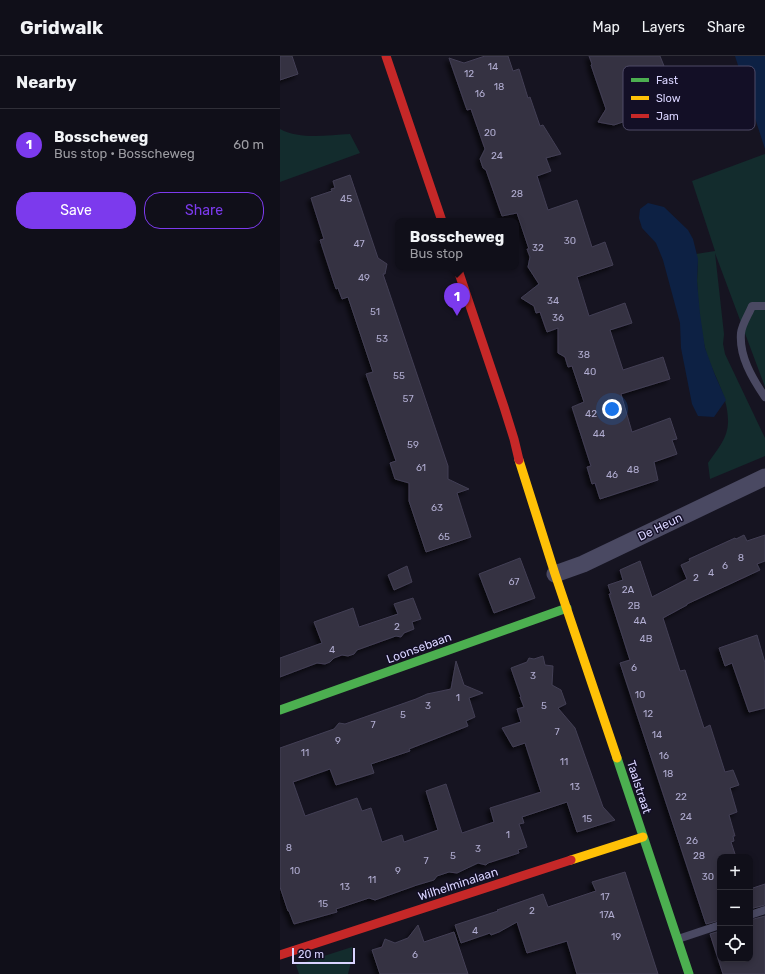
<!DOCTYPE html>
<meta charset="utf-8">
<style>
:root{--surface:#100f19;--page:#191822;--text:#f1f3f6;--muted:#9c9ca2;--line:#302f38;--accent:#7c3aed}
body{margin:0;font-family:Rubik,sans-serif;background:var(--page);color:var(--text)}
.controls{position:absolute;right:12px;bottom:12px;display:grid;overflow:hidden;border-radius:8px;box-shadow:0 2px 6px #0003}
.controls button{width:36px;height:36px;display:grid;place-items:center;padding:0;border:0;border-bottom:1px solid var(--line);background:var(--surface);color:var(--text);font:20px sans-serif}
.scale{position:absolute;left:12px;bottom:10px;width:63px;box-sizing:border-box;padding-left:4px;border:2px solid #d9d4ff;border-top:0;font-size:11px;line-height:14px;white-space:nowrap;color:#d9d4ff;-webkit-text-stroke:3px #130f26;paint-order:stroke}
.you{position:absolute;left:332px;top:353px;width:14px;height:14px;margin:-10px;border:3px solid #fff;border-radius:50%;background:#1a73e8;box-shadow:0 0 0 6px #1a73e833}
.badge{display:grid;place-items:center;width:26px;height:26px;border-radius:50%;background:var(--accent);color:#fff;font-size:13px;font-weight:700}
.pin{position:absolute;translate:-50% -33px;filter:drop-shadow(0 1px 2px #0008)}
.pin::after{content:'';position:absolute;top:21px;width:14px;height:12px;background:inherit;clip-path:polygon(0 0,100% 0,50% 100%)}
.popup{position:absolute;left:115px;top:162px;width:124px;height:52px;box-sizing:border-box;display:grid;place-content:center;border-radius:8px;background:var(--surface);filter:drop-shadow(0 1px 3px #0005);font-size:13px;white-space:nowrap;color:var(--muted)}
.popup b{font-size:15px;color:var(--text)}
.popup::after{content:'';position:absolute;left:50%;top:100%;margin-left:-8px;border:8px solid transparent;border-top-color:var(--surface)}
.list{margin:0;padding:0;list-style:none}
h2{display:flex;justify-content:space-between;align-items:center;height:52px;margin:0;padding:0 16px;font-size:17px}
h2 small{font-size:13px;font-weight:400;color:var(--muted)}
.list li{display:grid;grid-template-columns:26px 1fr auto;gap:12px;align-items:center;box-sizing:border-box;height:72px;padding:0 16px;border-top:1px solid var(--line)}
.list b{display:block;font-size:15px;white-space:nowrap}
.list p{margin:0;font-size:13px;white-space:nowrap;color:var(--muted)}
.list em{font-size:13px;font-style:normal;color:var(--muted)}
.actions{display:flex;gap:8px;padding:12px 16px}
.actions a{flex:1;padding:9px 0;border:1px solid var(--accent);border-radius:16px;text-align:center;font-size:14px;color:var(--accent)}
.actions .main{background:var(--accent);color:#fff}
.icon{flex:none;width:22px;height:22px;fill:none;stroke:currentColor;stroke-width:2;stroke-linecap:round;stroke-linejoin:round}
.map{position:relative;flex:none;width:485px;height:918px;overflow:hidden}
header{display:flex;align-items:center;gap:24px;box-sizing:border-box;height:56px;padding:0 20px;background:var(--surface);border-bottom:1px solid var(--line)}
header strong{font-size:19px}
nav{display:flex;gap:22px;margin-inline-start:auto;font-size:14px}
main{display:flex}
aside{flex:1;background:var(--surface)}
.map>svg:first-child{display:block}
</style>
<header>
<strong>Gridwalk</strong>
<nav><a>Map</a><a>Layers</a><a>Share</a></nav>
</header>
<main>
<aside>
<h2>Nearby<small></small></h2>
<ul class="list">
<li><span class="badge">1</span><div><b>Bosscheweg</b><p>Bus stop · Bosscheweg</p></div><em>60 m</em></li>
</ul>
<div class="actions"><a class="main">Save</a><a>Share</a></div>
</aside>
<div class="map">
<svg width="485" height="918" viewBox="0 0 485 918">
<defs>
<filter id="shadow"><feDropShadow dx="-3.5" dy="3.5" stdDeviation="2" flood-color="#0009"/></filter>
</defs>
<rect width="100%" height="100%" fill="#161421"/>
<path fill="#132c2d" d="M0,73C21,84 47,79 70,78L80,97L0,126Z
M485,98V331L435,197L444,278L443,288L445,298L485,382V400L430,423L428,407C437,394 449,381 448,364C448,338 431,316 425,292C420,271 418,247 417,225C417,216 419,207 416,198L435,195L412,125Z
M72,891V902L68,918H19L16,909Z"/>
<path fill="#0d2144" d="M455,0H485V93Z
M368,147L384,151L408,174L413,183L418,203L417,225L420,258L425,292L435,319L446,344L434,361L418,360L412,348L401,292L400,267L383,204L376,187L362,172L359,162L360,153Z"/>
<path fill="#343243" stroke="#433f54" filter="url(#shadow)" d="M0,0H12L18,18L0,24Z
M205,0H228L233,15L239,13L248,42L250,41L260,70L263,69L281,98L266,102L271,115L257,120L268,154L297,144L312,191L325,186L333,209L297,221L309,260L345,247L352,267L330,274L343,314L383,301L390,323L341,338L352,376L390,362L397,383L392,384L397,398L374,406L378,424L320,443L315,427L312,428L307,411L311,410L292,351L304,346L292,310L288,311L285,301L278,297V272L267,276L260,256L256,257L254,250L241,242L259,228L248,211L250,201L247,193H249L237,157L222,160L206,114L203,112L200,103L205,93L191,53L187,54L169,2L184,7Z
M309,0H380L386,15L374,20L381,38L361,46L366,58L334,69L318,66L326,53L311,9L312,8Z
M70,119L98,202L107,208L105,218H103L168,410V423L189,433L177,437L191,481L146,496L129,445V427L115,423L110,407L116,405L86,318L93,316L68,241L62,243L58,232L56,233L40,184L44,183L31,142L52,135L51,133L55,132L53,125Z
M464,479L467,485L485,479V505L477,508L480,514L407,548V549L383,562L400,615L405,614L424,672L430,669L445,716L453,714L459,729L450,732L457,756L449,759L455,780H453L454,785L451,786L456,801H440V864L426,868L340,607L350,604L329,538H331L328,529L343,524L340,514L360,505L372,541L407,523L401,509L410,505L409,503L455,482L456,483Z
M240,502L255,542L214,557L199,518Z
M127,510L132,526L114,534L108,519Z
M133,542L141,563L132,566L134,573L124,577L121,581L116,580L77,594L74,598L68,600L62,599L54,602L50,606L45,608L37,607L0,621V602L42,587L34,566L73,552L79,571L118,558L114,548Z
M477,579L485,607V652L469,656L452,607L445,610L439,592Z
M263,600L265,609L273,610L272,629L281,634L286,648L278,652L295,672L323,751L335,764L297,776L287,746L242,761L244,767L239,768L247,791L238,794L239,797L208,807L206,809L198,807L177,817L169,816L157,820L154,824L137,829L95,844L89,842L56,853L57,856L14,868L9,855H8L0,831V692L54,673L59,667L65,668L136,643L147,638L171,633L176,605L184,629L203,637L189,642L195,661L186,665L188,670L129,693L130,695L91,708L94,717L56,729L50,713L13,726L25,760L77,742L82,755L91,752L102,786L122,779L124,786L158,774L146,735L166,728L182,777L214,766L210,752L261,736L245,687L233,691L222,672L241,666L237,653L244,651L240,641H241L231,612L247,606L249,602L254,603Z
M345,816L378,918H297L287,885L247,897L237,866L219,876L211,879L210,877L181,887L175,869L218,855L217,854L263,838L268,851L316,835L312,826Z
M485,828V849L470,853V833Z
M485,860V918H443L430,878L440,875V903H470V864Z
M138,869L144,886L174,876L188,918H100L92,894L102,891L105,883L115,887L128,882Z"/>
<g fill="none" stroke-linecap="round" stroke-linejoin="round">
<path stroke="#4a4962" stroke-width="8" d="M485,250H472C469,258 462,268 461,277C459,300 472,322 485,341
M470,859L485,854
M398,883L440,869"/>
<path stroke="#4a4962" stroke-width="17" d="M275,518L303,508L485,421"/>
<path stroke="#4caf50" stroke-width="9" d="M0,654L287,552
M337,702L409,918"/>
<path stroke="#ffc107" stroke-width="9" d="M239,404L275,518L337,702
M291,804L363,781"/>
<path stroke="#c62828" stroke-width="9" d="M106,0L162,165
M177,211L224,351L234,383L239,404
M0,899L291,804"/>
</g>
<g text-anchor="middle" stroke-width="3" stroke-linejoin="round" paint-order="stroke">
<g font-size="10" fill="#b0acd0">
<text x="213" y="14">14</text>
<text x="189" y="21">12</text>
<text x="219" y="34">18</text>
<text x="200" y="41">16</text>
<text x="210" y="80">20</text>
<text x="217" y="103">24</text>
<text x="237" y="141">28</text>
<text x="66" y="146">45</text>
<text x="290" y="188">30</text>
<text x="79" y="191">47</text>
<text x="258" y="195">32</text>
<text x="84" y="225">49</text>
<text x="273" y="248">34</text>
<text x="95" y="259">51</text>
<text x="278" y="265">36</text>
<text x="102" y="286">53</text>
<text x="304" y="302">38</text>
<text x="310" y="319">40</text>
<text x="119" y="323">55</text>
<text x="128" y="346">57</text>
<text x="311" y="361">42</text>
<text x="319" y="381">44</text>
<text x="133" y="392">59</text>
<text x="141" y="415">61</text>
<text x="353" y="417">48</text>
<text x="332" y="422">46</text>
<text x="157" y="455">63</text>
<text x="164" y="484">65</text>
<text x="461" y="505">8</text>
<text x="445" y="513">6</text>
<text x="431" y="520">4</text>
<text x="416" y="525">2</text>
<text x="234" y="529">67</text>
<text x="348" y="537">2A</text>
<text x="354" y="553">2B</text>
<text x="360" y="568">4A</text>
<text x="117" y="574">2</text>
<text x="366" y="586">4B</text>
<text x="52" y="597">4</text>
<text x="354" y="615">6</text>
<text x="253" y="623">3</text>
<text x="360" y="642">10</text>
<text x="178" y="645">1</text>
<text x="148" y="653">3</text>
<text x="264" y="653">5</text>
<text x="368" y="661">12</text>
<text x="123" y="662">5</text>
<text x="93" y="672">7</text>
<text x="277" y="679">7</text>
<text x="377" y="682">14</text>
<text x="58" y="688">9</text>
<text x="25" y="700">11</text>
<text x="384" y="703">16</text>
<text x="284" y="709">11</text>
<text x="388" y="721">18</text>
<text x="295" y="734">13</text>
<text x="401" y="744">22</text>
<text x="406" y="764">24</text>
<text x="307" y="766">15</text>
<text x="228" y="782">1</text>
<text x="412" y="788">26</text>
<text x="9" y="795">8</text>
<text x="198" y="796">3</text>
<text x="173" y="803">5</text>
<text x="419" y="803">28</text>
<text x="146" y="808">7</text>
<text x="15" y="818">10</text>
<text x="118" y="818">9</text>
<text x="428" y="824">30</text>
<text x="92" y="827">11</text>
<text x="65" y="834">13</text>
<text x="325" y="844">17</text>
<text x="43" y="851">15</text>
<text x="252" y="858">2</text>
<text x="327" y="862">17A</text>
<text x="195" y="878">4</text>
<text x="336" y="884">19</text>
<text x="135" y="902">6</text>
</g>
<g font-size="12" fill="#d9d4ff" stroke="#130f26">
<text transform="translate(380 471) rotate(-26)" y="4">De Heun</text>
<text transform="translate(139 592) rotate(-20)" y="4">Loonsebaan</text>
<text transform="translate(359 731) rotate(72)" y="4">Taalstraat</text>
<text transform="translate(178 828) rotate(-18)" y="4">Wilhelminalaan</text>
</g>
</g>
<rect x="343" y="10" width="132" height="64" rx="6" fill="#130f26" stroke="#4e4a67" stroke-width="1"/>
<rect x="351" y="22" width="18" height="4" fill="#4caf50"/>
<rect x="351" y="40" width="18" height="4" fill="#ffc107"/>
<rect x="351" y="58" width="18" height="4" fill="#c62828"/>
<g font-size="11" fill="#d9d4ff">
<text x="376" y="28">Fast</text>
<text x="376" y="46">Slow</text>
<text x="376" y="64">Jam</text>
</g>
</svg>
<div class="controls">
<button>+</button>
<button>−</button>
<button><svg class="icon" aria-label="locate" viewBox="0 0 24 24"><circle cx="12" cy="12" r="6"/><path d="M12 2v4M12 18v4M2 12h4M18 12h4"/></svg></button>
</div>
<div class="scale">20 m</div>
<div class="you"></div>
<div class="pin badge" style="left:177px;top:260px">1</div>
<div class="popup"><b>Bosscheweg</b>Bus stop</div>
</div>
</main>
